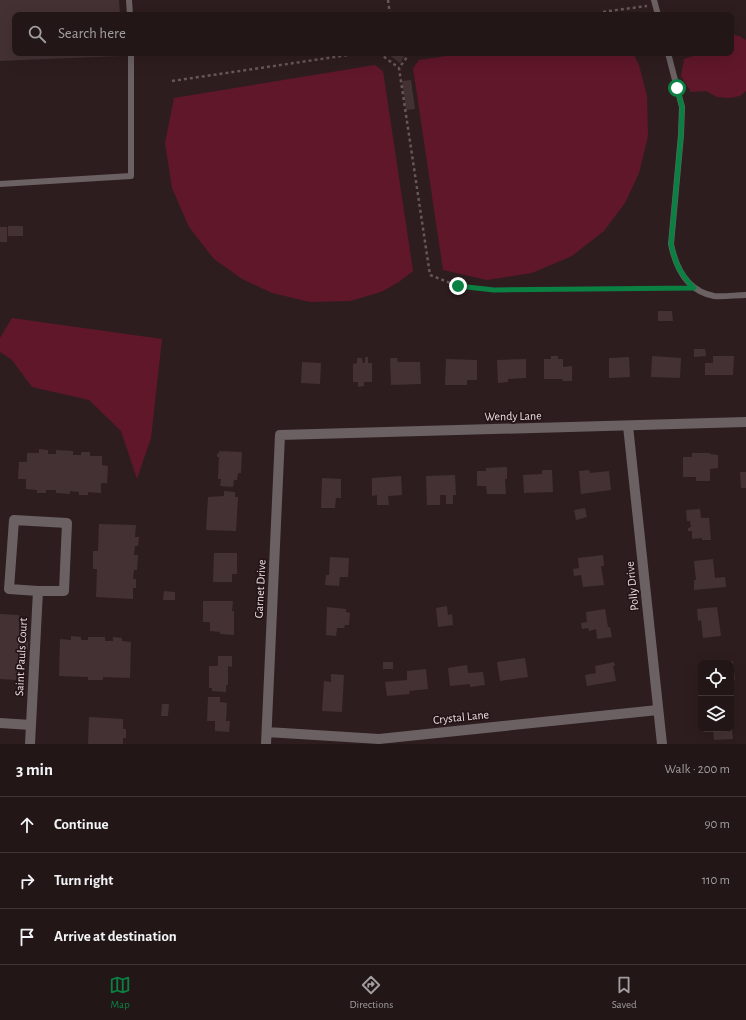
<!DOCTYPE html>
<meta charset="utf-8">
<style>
:root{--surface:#221617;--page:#2e2324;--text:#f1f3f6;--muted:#a29fa1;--line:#3f3536;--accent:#0b8043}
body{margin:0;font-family:"Alegreya Sans",sans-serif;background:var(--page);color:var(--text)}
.controls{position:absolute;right:12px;bottom:12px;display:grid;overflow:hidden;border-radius:8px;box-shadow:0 4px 16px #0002}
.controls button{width:36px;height:36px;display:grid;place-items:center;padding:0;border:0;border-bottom:1px solid var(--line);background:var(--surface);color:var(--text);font:20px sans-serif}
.stop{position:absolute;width:12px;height:12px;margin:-9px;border:3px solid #0b8043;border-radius:50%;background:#fff}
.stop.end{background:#0b8043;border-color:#fff;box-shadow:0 1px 4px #0008}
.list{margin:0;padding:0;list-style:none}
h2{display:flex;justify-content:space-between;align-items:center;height:52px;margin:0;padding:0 16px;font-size:17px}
h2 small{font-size:13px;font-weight:400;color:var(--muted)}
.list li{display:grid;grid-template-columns:26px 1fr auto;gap:12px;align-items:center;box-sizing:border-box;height:56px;padding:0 16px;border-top:1px solid var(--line)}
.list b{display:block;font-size:15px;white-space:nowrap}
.list em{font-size:13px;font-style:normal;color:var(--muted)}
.icon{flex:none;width:22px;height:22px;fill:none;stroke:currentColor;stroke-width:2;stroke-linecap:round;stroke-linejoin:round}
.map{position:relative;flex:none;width:746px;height:744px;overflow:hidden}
.search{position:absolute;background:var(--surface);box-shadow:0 4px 16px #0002;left:12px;right:12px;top:12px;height:44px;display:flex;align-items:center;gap:10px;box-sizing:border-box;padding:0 14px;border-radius:8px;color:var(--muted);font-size:15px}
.sheet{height:220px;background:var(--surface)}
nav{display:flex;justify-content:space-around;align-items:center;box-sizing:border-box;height:56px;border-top:1px solid var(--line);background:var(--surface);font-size:11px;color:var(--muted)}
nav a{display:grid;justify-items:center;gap:2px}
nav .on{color:var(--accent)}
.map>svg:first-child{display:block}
</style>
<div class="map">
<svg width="746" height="744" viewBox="0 0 746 744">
<rect width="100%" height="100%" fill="#2e1d1f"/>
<path fill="#60172a" d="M731,34L739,36L746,40V91L740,96L729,98L717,97L706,91L691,92L681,76L684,59L696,55L697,53H731Z
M467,53H633L639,65L647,96L648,136L639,173L625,203L604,231L572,256L532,273L487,280L443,270L413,68L419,60Z
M375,65L383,71L413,271L399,282L381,292L350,301L310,302L272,293L242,279L214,259L189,227L172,188L165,143L174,98Z
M12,318L162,339L151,438L137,479L121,431L89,400L32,387L12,360L0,352V338Z"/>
<path fill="#443134" d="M0,0H119L120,15H15V53H121V56L0,61Z
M386,53H406L400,63Z
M411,80L415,109L406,110L402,81Z
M8,226H23V236H8Z
M0,227H7V242H0Z
M658,311H672L673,321H658Z
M694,349H705L706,356L694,357Z
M551,356H558V359H563V367L572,366V381H563L562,379H544V359H551Z
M652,356L681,358L680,378L651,377Z
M713,356H734L733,375H705V363H713Z
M365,357H368V363H372V382H364V386L358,387V382H353V364L357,363V358H362L363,363H365Z
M629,357L630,377L609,378V358Z
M390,358H397L398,362H420L421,384L391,385Z
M446,359L477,360V380H467V385H445Z
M526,359V378L508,379V382L498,383L497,360Z
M302,362L321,363L320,384L301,383Z
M39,449L48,450V454H56V450L73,451V455H81V452H90V456H102V465L108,466L107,483H101V493L88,492V495H79V492L70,491V494L56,493V490H46V493H37V490L26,489V479H18L19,462H27V453H39Z
M219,451L242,452L241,473H238L237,480H234L233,487L220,486L221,479H218L219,457H217V453L219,454Z
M692,453H710V454L718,455V468L710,469V481H696V477H683V457H692Z
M507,467V479H505L506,494H487L486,486H477V471H486V468Z
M542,470H552L553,492L524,493L523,475L542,474Z
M589,470L590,473L609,471L611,490L581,494L579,471Z
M740,472H746V488H741Z
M455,475L456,495H453V504H446V495H440V505H427L426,476Z
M401,476L402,495L388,496L389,505H377V495L372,496V478Z
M322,478L341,479V498H336L335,508H321Z
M224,491L235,492V497H238L236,531L206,530L208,497L224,496Z
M585,508L587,517L576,520L574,510Z
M700,509L701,518H709L711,540H702V538L692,539V531H688V528L691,527L690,521H687L686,510Z
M99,524L136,525L135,537H139L138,546H135L134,555H138L137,570H134L133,579H136V588H133V599L96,597L97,569H93V551H98Z
M214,553H237V574H232V582H213Z
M603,555L604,566H601L604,585L583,587L581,575L574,576L573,569L579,568L578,558Z
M330,557L349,558L348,577H340L339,586L325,585L326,575H329Z
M713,559L715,578L725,577L726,587L694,590V580H696L694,561Z
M164,591L175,592V600H163Z
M203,601H233L232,611H234V635L220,634V632L210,631V622H203Z
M447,606L448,615L452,614L453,625L438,627L436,608Z
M327,607L346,609V612L350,613L349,625H345L344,628H337L336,636L326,635Z
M717,607L721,636L703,638L701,620L698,621L697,609Z
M605,609L608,627H610L612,637L597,639L596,629L589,631L588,628L582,629L581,623L587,622L586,612Z
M0,614L19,615V630H22L21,641H28V649H21L20,659H18L16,680L0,679Z
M71,636L81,637V640H88V637H105V641H113V637L122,638V641L131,642L130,678L103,677V680H88V677L59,676L60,639L71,640Z
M218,656H232V667L228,666V685H226V692L212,691V688H209V666H218Z
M525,658L528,677L500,681L497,662Z
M733,661L735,680H731V663H717V662Z
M383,662H393V669H383Z
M614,662L615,666H613L616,681L587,686L585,675L596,673L595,666Z
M467,665L468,673L483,672L485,685L470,687V684L450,686L448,668Z
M426,669L428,689L409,691L410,694L387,696L385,682L407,680V671Z
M331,674L344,675L342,712L322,711L324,681L331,682Z
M208,697H220V702L227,703L226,721H230L229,732L215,731V721H207Z
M162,704H169L168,716H161Z
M89,717L123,719V729H126V738H123V744H88Z
M713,729H732L733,739L714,740Z"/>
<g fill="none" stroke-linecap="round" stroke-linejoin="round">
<path stroke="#675759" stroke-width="2.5" stroke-dasharray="3 3" stroke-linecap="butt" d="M388,0L390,15
M598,15L602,12L647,6
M379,53L399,68
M410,53L399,68L430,275L458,286L494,290L681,288
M172,81L362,53"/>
<path stroke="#6b6163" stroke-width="6" d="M129,0L130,15
M654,0L658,15
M668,53L682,107L681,135L671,244C676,269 687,291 714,296C724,297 736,295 746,295
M0,184L131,176V53"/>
<path stroke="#6b6163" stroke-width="10" d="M628,426L662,744
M0,723L31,725
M267,732L379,739L658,710
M30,744L38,591H64L67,523L14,520L9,589L38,591
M266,744L280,435L746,422"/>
</g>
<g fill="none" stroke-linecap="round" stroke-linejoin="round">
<path stroke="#0b8043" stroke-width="5" d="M458,286L494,290L694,288C680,274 675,263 671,244L681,135L682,107L677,88"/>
</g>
<g text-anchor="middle" stroke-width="3.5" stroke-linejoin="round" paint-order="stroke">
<g font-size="12" fill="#ecdfe1" stroke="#241416">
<text transform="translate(513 416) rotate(-1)" y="4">Wendy Lane</text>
<text transform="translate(632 586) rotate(-96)" y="4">Polly Drive</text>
<text transform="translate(260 589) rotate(-87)" y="4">Garnet Drive</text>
<text transform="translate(21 657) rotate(-87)" y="4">Saint Pauls Court</text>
<text transform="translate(461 717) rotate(-6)" y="4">Crystal Lane</text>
</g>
</g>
</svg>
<div class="controls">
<button><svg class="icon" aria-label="locate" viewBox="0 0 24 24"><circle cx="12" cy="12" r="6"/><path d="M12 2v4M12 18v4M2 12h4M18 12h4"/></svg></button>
<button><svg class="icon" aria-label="layers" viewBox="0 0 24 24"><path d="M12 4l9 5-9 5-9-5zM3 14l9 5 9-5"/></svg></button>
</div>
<div class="stop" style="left:677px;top:88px"></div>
<div class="stop end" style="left:458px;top:286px"></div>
<div class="search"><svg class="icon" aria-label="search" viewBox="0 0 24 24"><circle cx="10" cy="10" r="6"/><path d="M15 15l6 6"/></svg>Search here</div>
</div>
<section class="sheet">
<h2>3 min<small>Walk · 200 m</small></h2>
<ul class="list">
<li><svg class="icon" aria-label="ahead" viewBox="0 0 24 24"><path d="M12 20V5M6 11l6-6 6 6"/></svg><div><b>Continue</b></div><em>90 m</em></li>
<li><svg class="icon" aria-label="right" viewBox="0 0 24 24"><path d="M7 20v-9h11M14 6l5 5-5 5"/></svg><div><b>Turn right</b></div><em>110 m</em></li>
<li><svg class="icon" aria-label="arrive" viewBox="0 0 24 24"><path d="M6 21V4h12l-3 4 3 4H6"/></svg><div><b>Arrive at destination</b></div></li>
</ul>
</section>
<nav>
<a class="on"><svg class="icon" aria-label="map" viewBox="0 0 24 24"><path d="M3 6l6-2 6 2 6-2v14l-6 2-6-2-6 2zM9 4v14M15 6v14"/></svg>Map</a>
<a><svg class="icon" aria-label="directions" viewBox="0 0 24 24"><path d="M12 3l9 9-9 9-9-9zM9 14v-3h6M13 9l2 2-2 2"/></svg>Directions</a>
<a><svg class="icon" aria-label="saved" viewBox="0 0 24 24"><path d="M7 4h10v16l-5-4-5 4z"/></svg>Saved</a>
</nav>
